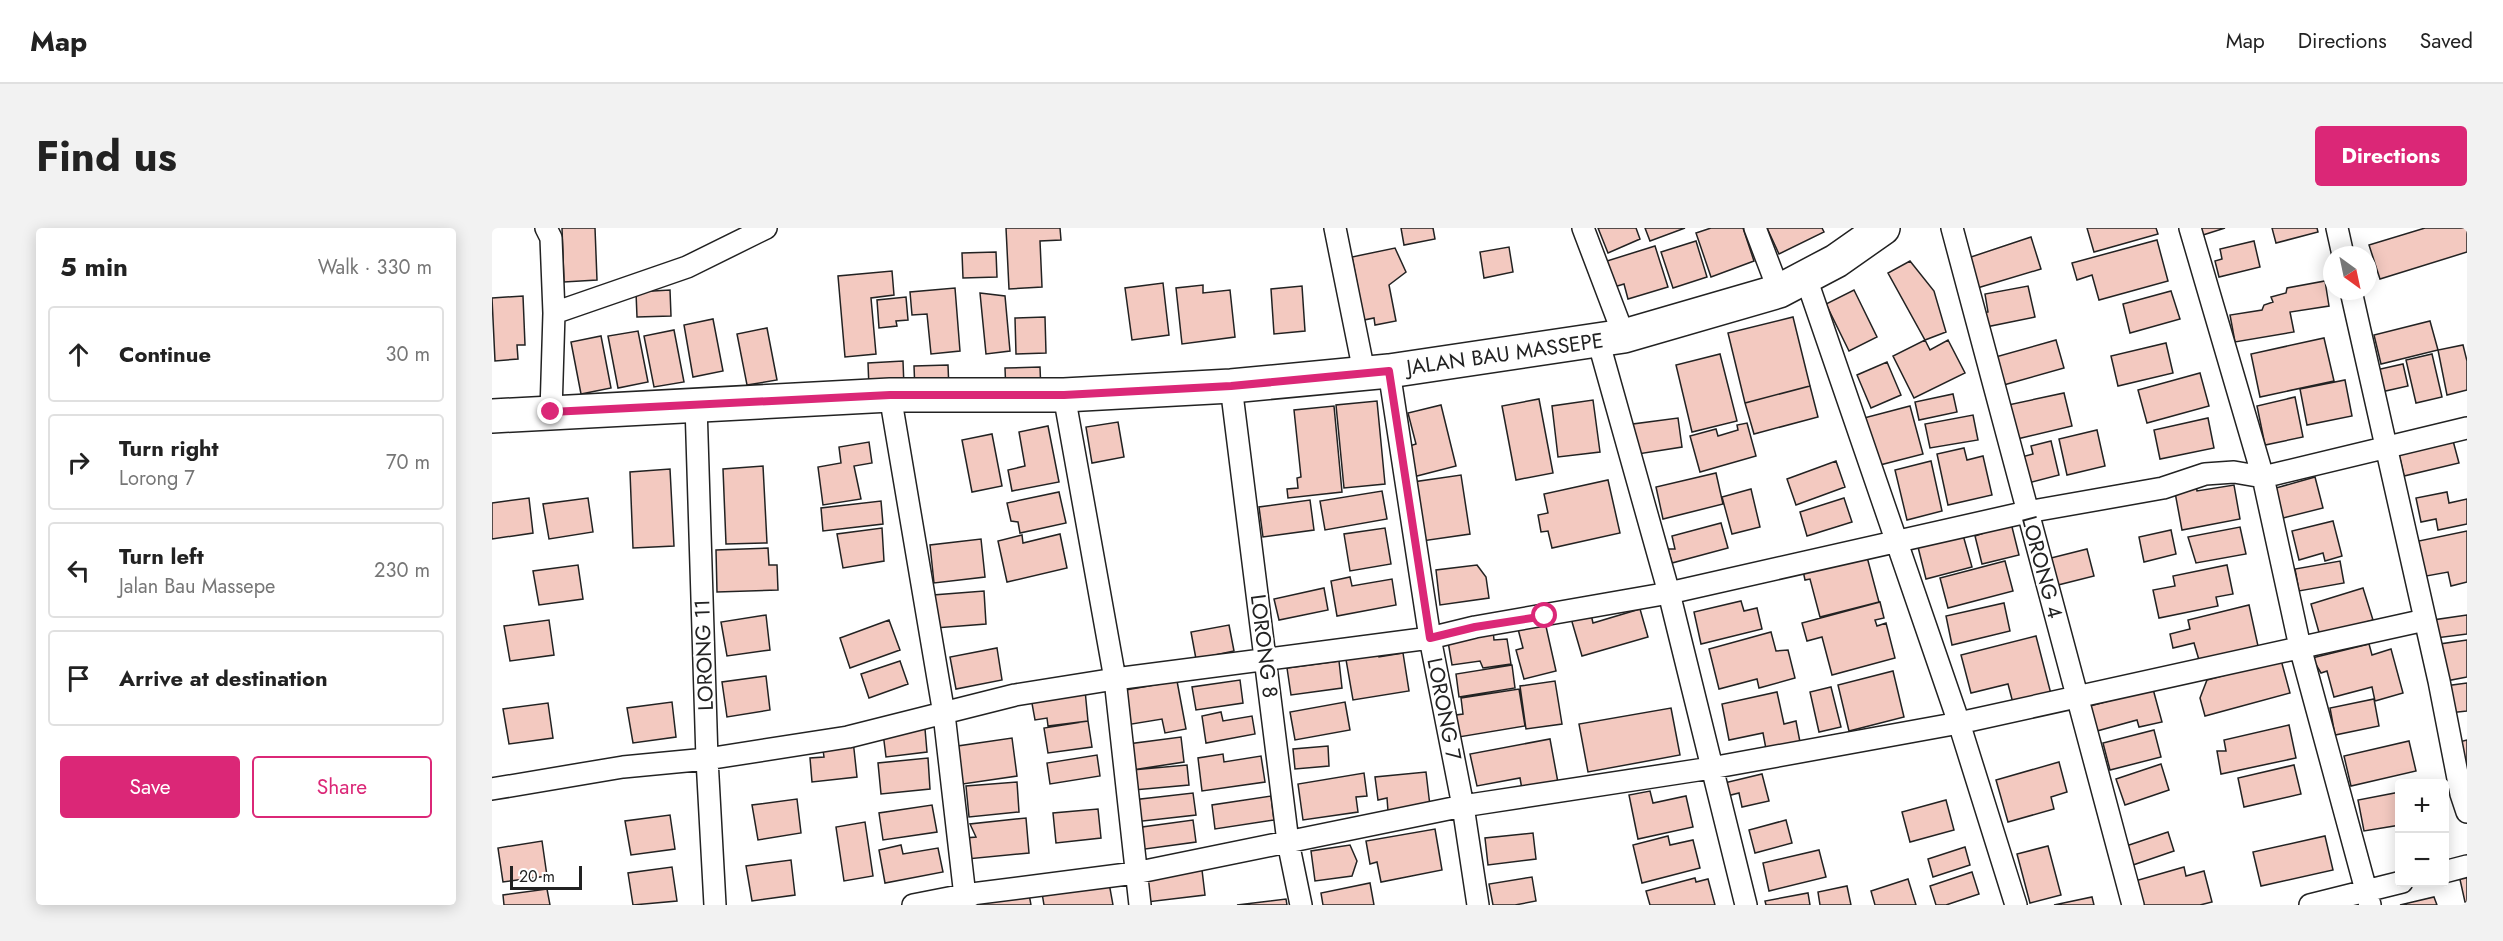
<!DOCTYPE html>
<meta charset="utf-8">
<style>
:root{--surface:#fff;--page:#f2f2f2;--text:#222;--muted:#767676;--line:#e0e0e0;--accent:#db2777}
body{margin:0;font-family:Jost,sans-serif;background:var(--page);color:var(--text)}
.controls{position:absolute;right:18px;bottom:18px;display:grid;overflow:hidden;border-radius:6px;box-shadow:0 3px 15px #0003}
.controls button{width:54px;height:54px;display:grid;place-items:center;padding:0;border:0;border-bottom:2px solid var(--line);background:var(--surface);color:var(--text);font:30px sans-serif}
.compass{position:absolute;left:1831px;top:18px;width:54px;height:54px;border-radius:50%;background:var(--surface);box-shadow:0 3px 15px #0003;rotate:147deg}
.scale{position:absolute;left:18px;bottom:15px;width:72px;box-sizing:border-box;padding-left:6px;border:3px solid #222;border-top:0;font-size:16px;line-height:21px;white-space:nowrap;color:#222;-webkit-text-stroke:4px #fff;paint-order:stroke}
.stop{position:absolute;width:18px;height:18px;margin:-14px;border:4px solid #db2777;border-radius:50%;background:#fff}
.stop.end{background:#db2777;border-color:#fff;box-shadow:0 2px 6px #0008}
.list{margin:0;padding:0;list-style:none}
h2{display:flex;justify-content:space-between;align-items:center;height:78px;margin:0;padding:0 24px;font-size:26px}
h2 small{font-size:20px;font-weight:400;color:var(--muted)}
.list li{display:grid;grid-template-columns:39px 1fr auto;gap:18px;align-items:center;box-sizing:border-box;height:96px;margin:0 12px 12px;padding:0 12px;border:2px solid var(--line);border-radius:6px}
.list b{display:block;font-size:22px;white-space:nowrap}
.list p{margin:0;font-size:20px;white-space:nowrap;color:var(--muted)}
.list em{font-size:20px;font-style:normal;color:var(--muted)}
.actions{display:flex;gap:12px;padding:18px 24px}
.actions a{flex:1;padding:14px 0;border:2px solid var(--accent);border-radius:6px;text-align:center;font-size:21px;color:var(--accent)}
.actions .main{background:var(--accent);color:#fff}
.icon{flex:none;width:33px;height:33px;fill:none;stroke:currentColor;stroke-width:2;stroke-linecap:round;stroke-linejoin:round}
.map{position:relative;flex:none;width:1975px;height:677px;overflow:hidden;border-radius:6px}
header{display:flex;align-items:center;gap:36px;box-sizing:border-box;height:84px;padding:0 30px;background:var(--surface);border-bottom:2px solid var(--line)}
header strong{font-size:28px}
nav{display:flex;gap:33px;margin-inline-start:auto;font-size:21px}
.intro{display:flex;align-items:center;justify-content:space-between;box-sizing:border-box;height:144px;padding:0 36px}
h1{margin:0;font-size:42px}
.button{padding:15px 27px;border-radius:6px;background:var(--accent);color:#fff;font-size:21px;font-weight:700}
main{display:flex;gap:36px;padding:0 36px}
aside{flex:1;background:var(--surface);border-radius:6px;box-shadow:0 3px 15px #0003}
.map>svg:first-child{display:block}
</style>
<header>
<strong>Map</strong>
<nav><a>Map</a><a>Directions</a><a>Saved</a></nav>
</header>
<div class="intro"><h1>Find us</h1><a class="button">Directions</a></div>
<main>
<aside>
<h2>5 min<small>Walk · 330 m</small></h2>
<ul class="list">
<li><svg class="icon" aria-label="ahead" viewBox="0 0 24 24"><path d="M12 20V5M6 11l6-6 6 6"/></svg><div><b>Continue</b></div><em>30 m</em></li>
<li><svg class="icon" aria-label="right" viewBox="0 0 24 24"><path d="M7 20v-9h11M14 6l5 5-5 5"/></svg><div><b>Turn right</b><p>Lorong 7</p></div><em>70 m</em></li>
<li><svg class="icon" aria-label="left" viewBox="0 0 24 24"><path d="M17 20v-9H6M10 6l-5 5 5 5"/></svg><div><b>Turn left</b><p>Jalan Bau Massepe</p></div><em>230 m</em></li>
<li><svg class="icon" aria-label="arrive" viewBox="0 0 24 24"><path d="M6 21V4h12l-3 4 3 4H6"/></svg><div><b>Arrive at destination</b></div></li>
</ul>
<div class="actions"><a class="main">Save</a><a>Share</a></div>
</aside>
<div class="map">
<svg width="1975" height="677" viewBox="0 0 1975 677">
<rect width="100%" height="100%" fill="#fff"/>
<path fill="#f3c9c0" stroke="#222" stroke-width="1.5" d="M70,0H103L105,52L72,54Z
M514,0H568L569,12L548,13L550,59L517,61Z
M909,0H941L943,11L912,17Z
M1106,0H1144L1148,11L1116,25Z
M1153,0H1193L1158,13Z
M1219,0H1251L1262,33L1219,49L1204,5Z
M1275,0H1330L1332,4L1287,26Z
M1595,0H1664L1666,6L1602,24Z
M1709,0H1733L1711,7Z
M1780,0H1825L1826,4L1784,15Z
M1933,0H1975V24L1888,51L1877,17Z
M1539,9L1549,41L1482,61L1473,31Z
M1665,12L1676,53L1607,72L1600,47L1585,52L1580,35Z
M1204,13L1215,49L1181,60L1169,24Z
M1762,13L1768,39L1727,49L1723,33L1730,31L1728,21Z
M1163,18L1176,59L1136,71L1132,56L1122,59L1115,33Z
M1017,19L1021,44L992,50L988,24Z
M903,20L914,44L897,57L904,93L883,97L882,90L872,92L860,29Z
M504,24L505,49L471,50L470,25Z
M1418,33L1442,63L1454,104L1433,112L1396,45Z
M400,43L402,67L379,70L384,126L353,129L346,48Z
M1833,53L1837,78L1798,84L1802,104L1743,114L1738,87L1770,82L1772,77L1781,74L1779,69L1794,65L1795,60Z
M671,55L677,107L640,112L633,60Z
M711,57V65L738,62L743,109L690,116L684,60Z
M810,58L813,103L782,106L779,61Z
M1536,58L1543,89L1489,100L1487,86L1496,84L1493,66Z
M463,60L468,123L439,126L435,86L420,87L418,64Z
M178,62L179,88L145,89L144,64Z
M1362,62L1385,109L1357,123L1334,76Z
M1679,63L1688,91L1638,105L1631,76Z
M488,65L513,68L518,123L494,126Z
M31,68L33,117H25L26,131L3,133L0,70Z
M414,69L416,92L404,93L405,98L387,100L385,72Z
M553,89L554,125L524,126L523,90Z
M1301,89L1318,158L1253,175L1236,105Z
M221,91L231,143L201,149L192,97Z
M1938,93L1946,122L1889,136L1882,107Z
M275,100L285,152L255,157L245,106Z
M182,102L192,154L162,159L152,108Z
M146,103L156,154L126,160L116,108Z
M109,108L119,160L89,166L79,114Z
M1832,110L1842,153L1768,169L1759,126Z
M1433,112L1438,122L1456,112L1473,145L1422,170L1401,128Z
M1564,112L1572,140L1508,158L1500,130Z
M1674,115L1681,145L1626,158L1619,128Z
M1971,117L1975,133V162L1955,167L1946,122Z
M1228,126L1245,193L1200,204L1184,137Z
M1940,126L1950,169L1924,175L1914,132Z
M411,133L412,159L377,160L376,135Z
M1395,134L1409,167L1379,180L1365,147Z
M1911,136L1916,158L1889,164L1884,142Z
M456,137L457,162L423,163L422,138Z
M548,139L549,164L514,165L513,140Z
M1708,145L1717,178L1655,195L1646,162Z
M1853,152L1860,188L1815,197L1808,161Z
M1318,158L1326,189L1262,206L1253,175Z
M1572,165L1580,198L1525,211L1516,177Z
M1461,166L1465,184L1427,192L1423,174Z
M1803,169L1811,209L1773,217L1765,178Z
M1047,171L1061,245L1024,252L1010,178Z
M1101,172L1108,224L1066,229L1060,178Z
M885,173L893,256L852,260L844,177Z
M949,177L964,238L921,249L914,219L924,216L916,185Z
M842,178L850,264L796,270L795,261L806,260L805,250L809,249L802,182Z
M1418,178L1431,226L1384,238L1372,190Z
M1481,187L1486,212L1438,220L1433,196Z
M1186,190L1190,219L1146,226L1141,196Z
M1716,190L1722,220L1668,231L1662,202Z
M626,194L632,229L600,235L594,199Z
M1255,195L1264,228L1208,244L1198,208L1224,201L1226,208L1246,202L1245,197Z
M556,198L567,254L520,263L516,242L533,238L527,204Z
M1605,202L1613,238L1575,247L1567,211Z
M500,206L510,258L480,264L470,212Z
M1960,209L1967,235L1912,248L1906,222Z
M1559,213L1567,247L1528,257L1522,231L1541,226L1539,218Z
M377,214L380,235L362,238L369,271L331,277L326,239L349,235L347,219Z
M1472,220L1475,232L1491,228L1500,267L1456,277L1445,226Z
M1344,233L1353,259L1304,277L1295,251Z
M1439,233L1450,283L1415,292L1403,242Z
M271,238L275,315L234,316L231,241Z
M178,241L182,318L141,320L138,244Z
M1224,245L1231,276L1171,291L1164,259Z
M969,247L978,306L930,313L921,254Z
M1823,249L1831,280L1791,290L1784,260Z
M1116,252L1128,305L1060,320L1056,303L1049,304L1046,287L1056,285L1052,266Z
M1704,255L1705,263L1742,257L1748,291L1690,302L1682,259Z
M1259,261L1268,299L1240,306L1230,269Z
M890,263L895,291L833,302L828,273Z
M567,264L574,295L528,305L526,294L519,293L515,275Z
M1955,264L1957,275L1975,271V296L1946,302L1944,291L1929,294L1924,270Z
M37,270L41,305L0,311V275Z
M96,270L101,304L57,311L51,276Z
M1352,270L1360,294L1315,308L1308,284Z
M818,272L822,302L771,309L767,279Z
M389,273L391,296L331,303L329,280Z
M1518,291L1527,327L1490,336L1483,308L1492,305L1490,298Z
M1841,293L1850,328L1833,333L1831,325L1807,332L1800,303Z
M1229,295L1236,320L1180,335L1176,321H1183L1180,308Z
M1748,299L1754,326L1704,335L1696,309Z
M390,300L392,333L351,340L345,306Z
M893,300L899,336L858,343L852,306Z
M1679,302L1684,326L1652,334L1647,309Z
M1975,303V354L1959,358L1956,344L1929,349L1922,314Z
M568,306L575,340L515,354L506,313L530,307L531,315Z
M1471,307L1480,339L1434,351L1426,319Z
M489,311L493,349L442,355L438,317Z
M276,320L277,337H285L286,362L225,364L224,322Z
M1595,321L1602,348L1562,358L1555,331Z
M1375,329L1387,374L1328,389L1318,351L1313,352L1310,338Z
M1513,333L1521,363L1456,380L1448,350Z
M1848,333L1852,355L1807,363L1803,341Z
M86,337L91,371L47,377L41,343Z
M985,337L994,349L997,370L948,377L944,342Z
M1735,337L1741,366L1724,369L1726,378L1667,390L1661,362L1683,358L1681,348Z
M858,349L860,358L900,351L904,377L845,388L839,353Z
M832,360L836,382L787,392L782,371Z
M1871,360L1881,392L1828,408L1819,376Z
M492,363L494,396L443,400L441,367Z
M1249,373L1252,383L1265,380L1270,401L1209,416L1202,384Z
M1388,374L1392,390L1383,392L1385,398L1394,395L1403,430L1340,447L1330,409L1315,413L1310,395Z
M1512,375L1518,403L1460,417L1454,388Z
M1757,377L1766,418L1707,432L1702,415L1681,420L1678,406L1698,401L1696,392Z
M1148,381L1156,409L1090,428L1078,387L1098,382L1101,395Z
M274,387L278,422L235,428L229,394Z
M1975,387V406L1944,410L1941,392Z
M57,392L62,427L18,433L12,398Z
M397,392L408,422L358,440L348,410Z
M1053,394L1064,443L1032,451L1024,422L1031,420L1026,401Z
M737,397L742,423L704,431L699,404Z
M1001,402L1002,412L1015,411L1019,436L991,440L988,433L960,437L955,408Z
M1279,404L1284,423L1296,422L1303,450L1267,460L1265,451L1227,461L1217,421Z
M1544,408L1559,466L1521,475L1516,456L1479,465L1469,427Z
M1975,412V449L1954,453L1948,416Z
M1877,416L1880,427L1899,421L1911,465L1883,473L1880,459L1842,469L1835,443L1829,445L1820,430Z
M505,420L510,452L464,461L458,429Z
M886,421L887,429L911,425L917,463L861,472L853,426Z
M1789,432L1798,465L1713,488L1708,470L1715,452Z
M408,433L416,456L377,470L369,446Z
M847,433L850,460L799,467L795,440Z
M1020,437L1023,460L967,469L964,446Z
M1401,443L1412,489L1357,503L1346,457Z
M274,448L278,482L235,489L230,454Z
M748,452L751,475L704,482L700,459Z
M685,453L694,501L673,505L670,491L634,497L628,463Z
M1063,453L1070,496L1034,501L1028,458Z
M1975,455V483L1957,485L1953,458Z
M1339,459L1349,499L1327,504L1318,464Z
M1027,461L1033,498L967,509L964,487L971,486L969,470Z
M1661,461L1670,494L1647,499L1645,492L1605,503L1598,478Z
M593,462L596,493L556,498L555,490L543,492L539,470Z
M1285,464L1292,496L1304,493L1308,514L1274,521L1271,505L1237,512L1230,476Z
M1882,471L1887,498L1843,507L1838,480Z
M180,474L184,509L141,515L135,480Z
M853,474L858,502L803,512L798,484Z
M56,475L61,510L17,516L11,481Z
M1179,480L1188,527L1096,544L1087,496Z
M729,484L731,493L760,488L763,506L714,515L710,488Z
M596,493L600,519L556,525L552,500Z
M1797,497L1804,530L1729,546L1725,523H1734L1732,512Z
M433,501L435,524L394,529L391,505Z
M1662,502L1669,529L1618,542L1611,515Z
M689,509L692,534L640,542L636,516Z
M520,510L525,548L464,557L459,519Z
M1058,511L1067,560L1031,567L1028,550L985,558L978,526Z
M361,512L365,549L320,554L318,530L332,529L330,515Z
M1975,512V547L1967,514Z
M1917,513L1924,543L1859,558L1852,528Z
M836,518L837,538L803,541L801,521Z
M731,526L732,534L769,528L773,554L710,563L706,530Z
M605,527L608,548L558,556L555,535Z
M436,530L438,561L389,566L386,535Z
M1567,534L1575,564L1559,569L1562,581L1516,594L1504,552Z
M1669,536L1677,562L1633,577L1624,551Z
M695,537L697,557L642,562L640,542Z
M1802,537L1809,566L1752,579L1746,550Z
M934,544L938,578L896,583L895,570L886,572L883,549Z
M872,545L875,568L864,569L866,584L811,592L806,556Z
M1270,546L1277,573L1250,579L1247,565L1231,569L1228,556Z
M525,554L527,584L477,589L474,558Z
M1158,563L1161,575L1194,568L1201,599L1146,611L1137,567Z
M1908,564V597L1872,603L1866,572Z
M701,565L704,587L642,594L640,572Z
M779,568L782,592L723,601L720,577Z
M305,571L309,605L266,612L260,577Z
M1454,572L1462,602L1418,614L1410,584Z
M440,577L445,604L391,612L387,585Z
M606,581L609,610L564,615L561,585Z
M178,587L183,621L139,627L133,593Z
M534,590L537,625L475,631L473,610L484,609L478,596Z
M701,592L704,614L646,622L643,600Z
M1294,592L1300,615L1263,625L1257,602Z
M373,594L381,648L352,653L344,599Z
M943,601L950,642L889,654L885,634L878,636L874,613Z
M1676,604L1682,623L1641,637L1634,618Z
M1041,605L1044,631L996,637L993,610Z
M1176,608L1178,617L1201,612L1208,640L1150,655L1141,617Z
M1833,608L1841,642L1769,658L1761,624Z
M50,613L55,648L11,654L6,620Z
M409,617L411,626L446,620L451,644L393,655L387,622Z
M858,617L865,633L860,648L823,653L819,623Z
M1556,618L1569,667L1538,675L1525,626Z
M1473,619L1478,637L1441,649L1436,631Z
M1327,622L1334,649L1277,663L1271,635Z
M299,632L303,667L260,673L254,638Z
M180,639L185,673L141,677L136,645Z
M1692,639L1694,648L1712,643L1720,674L1708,677H1650L1643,653Z
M710,642L713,667L655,674L652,649Z
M1480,644L1487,666L1454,677H1444L1438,658Z
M1975,645V674H1973L1967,647Z
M1040,649L1044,673L1023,677H1001L997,656Z
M1203,650L1204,654L1216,651L1223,677H1158L1154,663Z
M1416,651L1424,677H1383L1379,663Z
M617,655L621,677H552L550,665Z
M878,655L882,677H831L829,665Z
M1355,658L1359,677H1328L1326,664Z
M55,661L58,677H12L11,667Z
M1316,665L1318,677H1274L1273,673Z
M537,666L539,677H483V673Z
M1600,669L1602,677H1562Z
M1942,669L1945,677H1908Z
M794,671L795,677H745Z"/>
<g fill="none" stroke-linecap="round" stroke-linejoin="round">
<defs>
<path id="minor" d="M54,0L59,10L62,85L59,184
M843,0L872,144
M1091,0L1132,108
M1263,0L1287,63
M1460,0L1641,677
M1698,0L1771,249L1808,419L1878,677
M1845,0L1851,27
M1314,50L1467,495L1524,677
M1859,63L1947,453L1969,566L1975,584
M62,85L195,39L274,0
M1106,112L1177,365L1254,677
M897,143L938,410L971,578L986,677
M739,158L796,614L809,677
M398,167L452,486L474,677
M572,167L623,451L648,677
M204,177L215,531L223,677
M0,561L131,539L215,531L356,509L523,467L623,451L938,410L983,399L1177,365L1535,284L1671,260L1713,246L1742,244L1771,249L1975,200
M1952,644L1975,638
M421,677L472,667L643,645L971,578L1219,540L1467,495L1933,392
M1818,677L1910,654"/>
<path id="primary" d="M0,188L398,167H572L739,158L897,143L1132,108L1287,63L1344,33L1391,0"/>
</defs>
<use href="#minor" stroke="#222" stroke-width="24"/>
<use href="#primary" stroke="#222" stroke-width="36"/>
<use href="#minor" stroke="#fff" stroke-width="21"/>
<use href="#primary" stroke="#fff" stroke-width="33"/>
</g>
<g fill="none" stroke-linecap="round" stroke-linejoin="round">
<path stroke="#db2777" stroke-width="8" d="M59,184L398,167H572L739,158L897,143L938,410L983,399L1053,388"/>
</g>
<g text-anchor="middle" stroke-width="4.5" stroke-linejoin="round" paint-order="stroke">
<g font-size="21" fill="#222" stroke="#fff">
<text transform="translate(1013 126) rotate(-8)" y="7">JALAN BAU MASSEPE</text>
<text transform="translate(1550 339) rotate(75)" y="7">LORONG 4</text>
<text transform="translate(772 418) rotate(83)" y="7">LORONG 8</text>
<text transform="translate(212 427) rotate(-92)" y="7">LORONG 11</text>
<text transform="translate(952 481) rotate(79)" y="7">LORONG 7</text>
</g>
</g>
</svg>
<div class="controls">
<button>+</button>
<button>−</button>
</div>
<svg class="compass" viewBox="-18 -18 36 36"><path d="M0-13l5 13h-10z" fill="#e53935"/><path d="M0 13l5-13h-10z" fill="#767676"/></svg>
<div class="scale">20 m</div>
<div class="stop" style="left:1053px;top:388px"></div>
<div class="stop end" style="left:59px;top:184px"></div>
</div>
</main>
